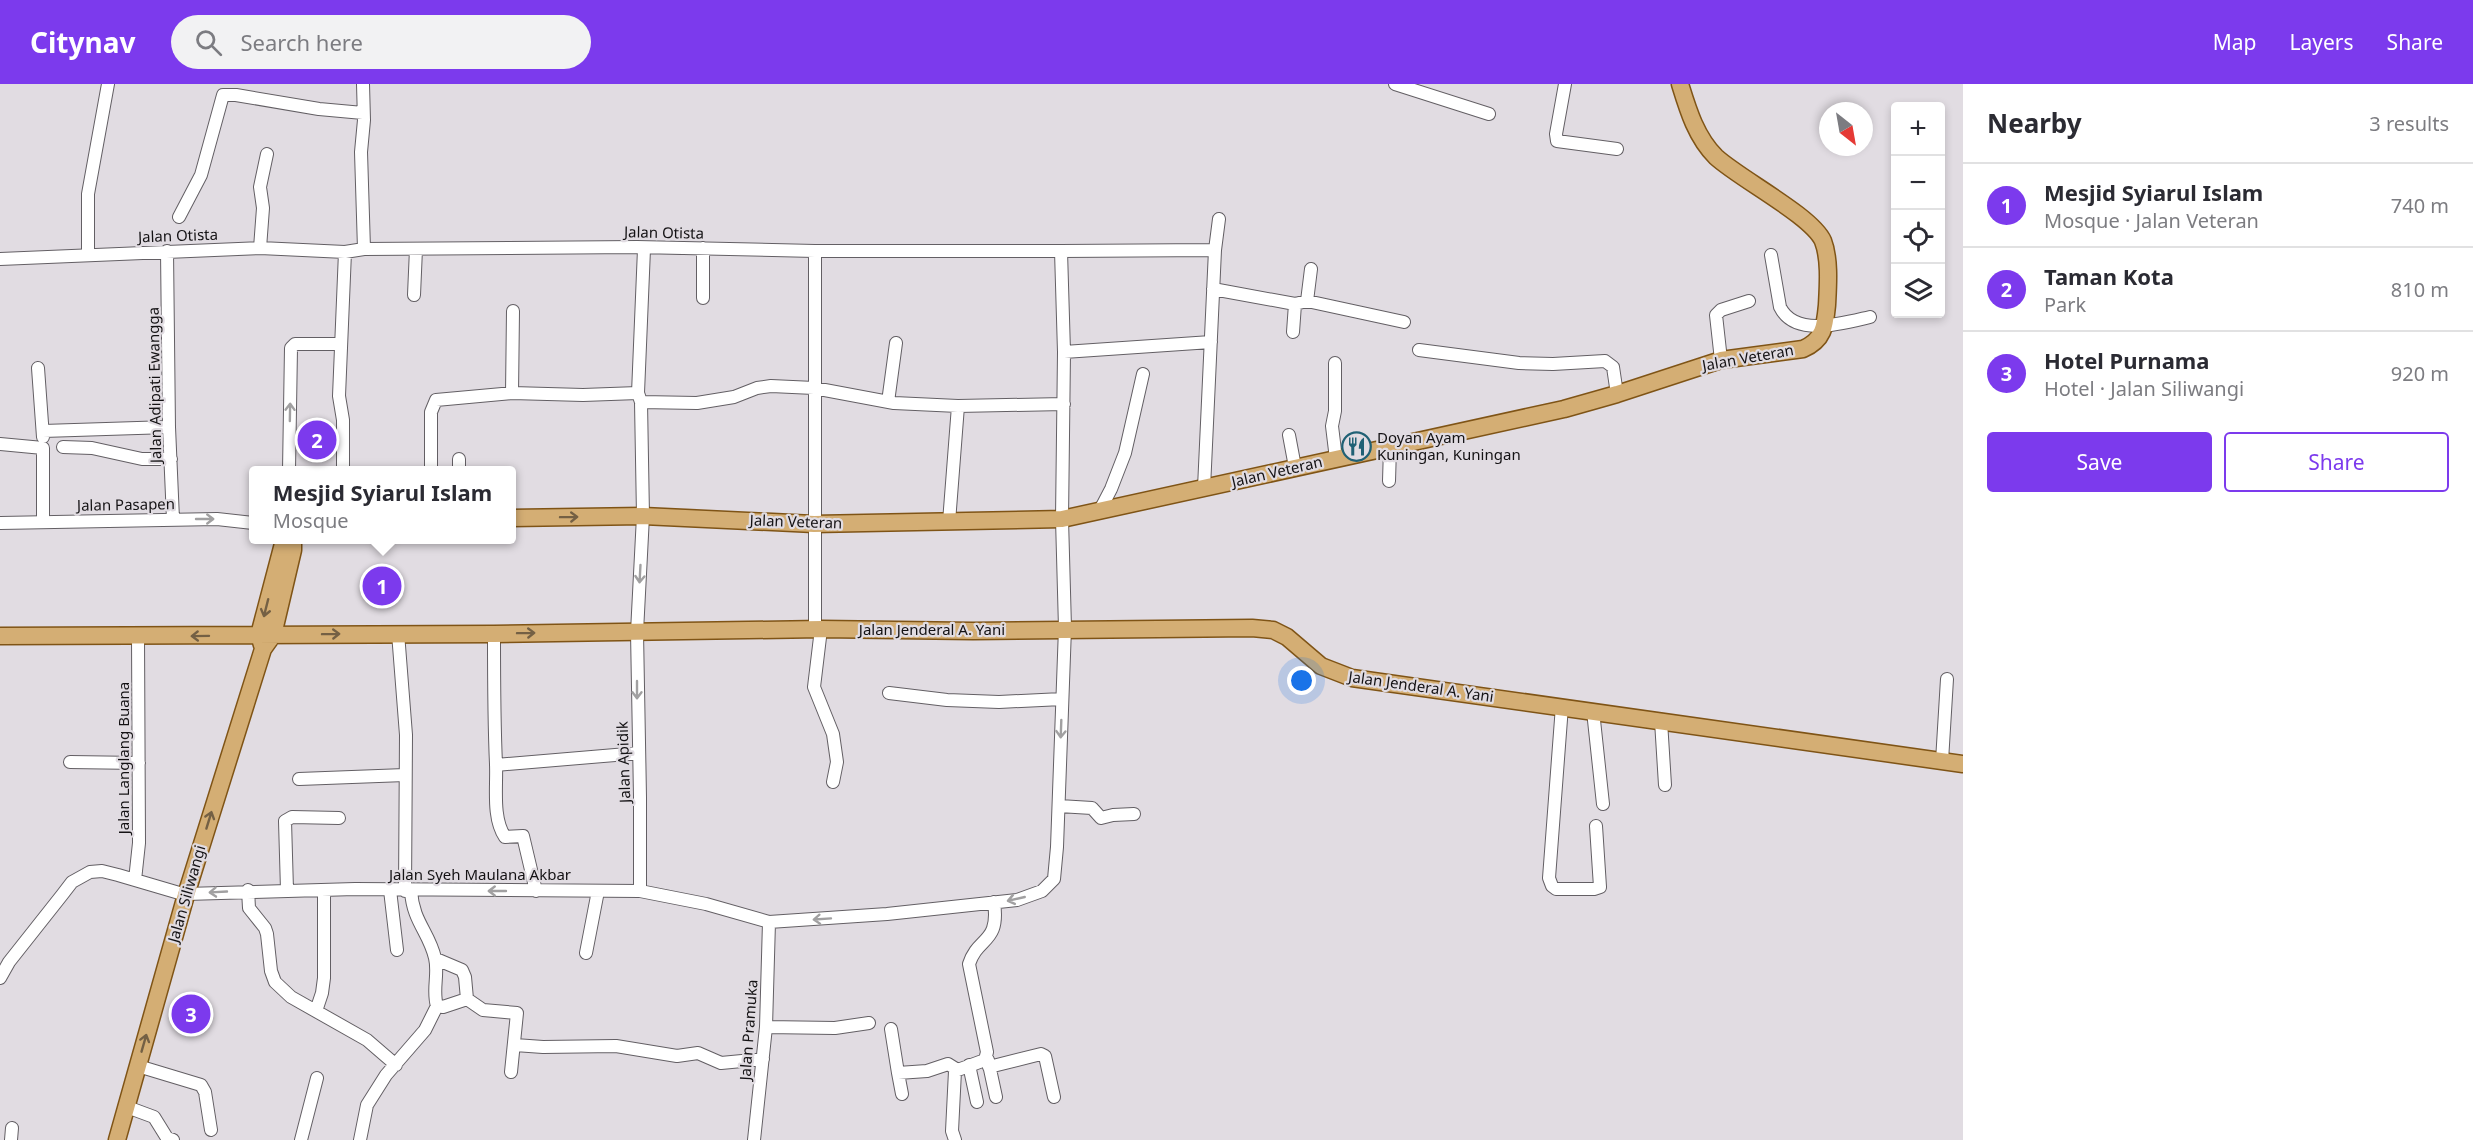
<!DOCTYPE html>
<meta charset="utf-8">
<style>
:root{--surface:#fff;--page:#f2f2f3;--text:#2b2b33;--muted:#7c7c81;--line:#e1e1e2;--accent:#7c3aed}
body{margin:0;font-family:"Noto Sans",sans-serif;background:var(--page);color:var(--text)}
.controls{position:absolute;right:18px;top:18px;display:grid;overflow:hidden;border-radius:6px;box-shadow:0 3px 9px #0003}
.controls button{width:54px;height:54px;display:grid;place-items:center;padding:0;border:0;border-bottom:2px solid var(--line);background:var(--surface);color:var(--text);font:30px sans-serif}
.compass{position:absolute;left:1819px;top:18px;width:54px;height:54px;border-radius:50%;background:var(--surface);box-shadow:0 3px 9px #0003;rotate:149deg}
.you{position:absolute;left:1302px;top:597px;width:21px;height:21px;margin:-15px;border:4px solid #fff;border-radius:50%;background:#1a73e8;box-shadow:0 0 0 9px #1a73e833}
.badge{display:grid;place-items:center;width:39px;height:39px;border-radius:50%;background:var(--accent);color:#fff;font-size:20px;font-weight:700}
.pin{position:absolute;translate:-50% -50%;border:3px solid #fff;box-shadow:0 2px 6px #0006}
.popup{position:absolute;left:249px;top:382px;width:267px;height:78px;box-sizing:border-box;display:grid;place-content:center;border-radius:6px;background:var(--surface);filter:drop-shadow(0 2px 4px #0005);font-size:20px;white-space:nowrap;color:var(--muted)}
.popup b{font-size:22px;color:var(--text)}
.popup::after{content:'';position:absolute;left:50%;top:100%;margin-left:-12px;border:12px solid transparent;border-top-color:var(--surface)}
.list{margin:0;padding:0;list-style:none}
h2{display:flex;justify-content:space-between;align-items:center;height:78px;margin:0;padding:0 24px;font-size:26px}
h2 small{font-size:20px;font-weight:400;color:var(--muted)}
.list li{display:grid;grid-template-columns:39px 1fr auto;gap:18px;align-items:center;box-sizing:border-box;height:84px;padding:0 24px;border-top:2px solid var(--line)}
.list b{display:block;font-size:22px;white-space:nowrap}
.list p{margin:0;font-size:20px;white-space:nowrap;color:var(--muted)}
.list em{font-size:20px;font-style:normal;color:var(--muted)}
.actions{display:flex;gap:12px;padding:18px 24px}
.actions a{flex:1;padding:14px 0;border:2px solid var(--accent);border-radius:6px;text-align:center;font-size:21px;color:var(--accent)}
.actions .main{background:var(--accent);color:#fff}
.icon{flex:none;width:33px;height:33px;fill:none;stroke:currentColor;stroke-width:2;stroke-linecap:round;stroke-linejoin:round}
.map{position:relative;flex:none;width:1963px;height:1056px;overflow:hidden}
header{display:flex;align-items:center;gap:36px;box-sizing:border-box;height:84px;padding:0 30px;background:var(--accent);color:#fff}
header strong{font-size:28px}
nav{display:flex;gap:33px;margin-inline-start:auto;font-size:21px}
.search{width:420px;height:54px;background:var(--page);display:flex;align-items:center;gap:15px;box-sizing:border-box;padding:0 21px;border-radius:33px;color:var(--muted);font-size:22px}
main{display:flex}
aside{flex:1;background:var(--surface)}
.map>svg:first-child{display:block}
</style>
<header>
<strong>Citynav</strong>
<div class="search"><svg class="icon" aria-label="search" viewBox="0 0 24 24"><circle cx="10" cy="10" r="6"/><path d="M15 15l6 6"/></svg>Search here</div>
<nav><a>Map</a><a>Layers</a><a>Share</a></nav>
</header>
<main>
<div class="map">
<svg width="1963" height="1056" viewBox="0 0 1963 1056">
<rect width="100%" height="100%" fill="#e1dce2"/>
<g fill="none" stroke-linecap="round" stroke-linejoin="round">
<defs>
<path id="minor" d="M363,0L364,36L361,68L364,165
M1395,0L1489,30
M1565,0L1556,50L1557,57L1617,65
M179,133L201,91L223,11H236L319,25L363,29
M260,164L263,124L260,103L267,70
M167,167L169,343L173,435
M1061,167L1215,166
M88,171V110L108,0
M1771,171L1780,223C1795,254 1844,239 1870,233
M0,175L260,164L345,168L364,165L637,163L815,167H1061L1064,268L1062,435L1065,544L1057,763L1054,795L1042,807L1017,816L887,830L769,838L706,820L640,807L355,805L186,810
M1213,205L1295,220L1307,217L1404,238
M414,211L416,165
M703,214V164
M1307,217L1311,185
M1293,248L1295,220
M1419,266L1519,279L1553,280L1605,277L1613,283L1617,310
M1064,268L1211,258
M1721,276L1716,231L1721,226L1749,217
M1335,279V327L1332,342L1336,375
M38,284L43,353
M512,309L513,227
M641,318L697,319L734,313L757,304L771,302L814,304L894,319L958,322L1064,320
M888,318L896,259
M43,347L169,343
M1289,351L1295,383
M0,360L43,364V438
M63,363L92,364L142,375H171
M289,386L291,264L295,260H340
M343,386V336L339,312L345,168
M431,386V328L436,316L512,309L583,311L638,309
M459,386V375
M1389,397L1390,364
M1204,404L1215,166L1219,135
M1099,428L1111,405L1125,369L1143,290
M949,438L958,322
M0,439L217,435L253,439
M815,545V167
M821,545L814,603L833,650L837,678L833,698
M398,549L406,651L405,807
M494,550C494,593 494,637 496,680C497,703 492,734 505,753L523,752L536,807
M889,609L947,616L999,618L1062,615
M1562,622L1549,794L1552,802L1556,805H1594L1600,803L1596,742
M1593,627L1603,720
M1661,637L1665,701
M1942,677L1947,595
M70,678L139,679
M496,681L639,669
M299,695L405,691
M1059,722L1092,724L1101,734L1113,731L1134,730
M135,796L139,759L138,552
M248,806L249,824L265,844L267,850L271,887L275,898L291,913L367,956L396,981
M287,806L285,737L292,733L339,734
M390,806L397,866
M411,807C413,838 429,848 435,874C439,890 432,906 437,922L443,923L467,915L483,926L517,929L511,988
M640,807V713L637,548L643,432L641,318L638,309L644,165
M586,869L598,807
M436,875L462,886L465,893L467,915
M0,894L9,878L62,811L72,798L90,788L102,787L118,791L186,811
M316,927L322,909L324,894V807
M766,943L835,944L869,939
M891,945L898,989
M515,961L543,963L616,962L677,972L698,969L721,979L763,975
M988,976L996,1013
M969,981L977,1018
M138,982L201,1001L205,1008L211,1046
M989,983L1041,970L1045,972L1054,1013
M902,1010L898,989L927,987L948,980L956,985
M127,1023L154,1033L167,1054L173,1056
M11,1056L12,1044
M301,1056L317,994
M360,1056L367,1021L386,991L425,946L437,922
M754,1056L766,943L769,838
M955,1056L952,1047L955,987L985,976L987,968L969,880C978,852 1000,860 994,818"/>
<path id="major" d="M511,434L643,432L814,440L1062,435L1564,325L1617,310L1721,276L1803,265C1824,256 1825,242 1827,221C1828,202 1830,175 1823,157C1812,132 1740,95 1716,73C1696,53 1688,26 1680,0
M0,552L494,550L821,545L973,547L1252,544L1273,546L1287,553L1321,582L1352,594L1963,680
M262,561L259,551L284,456
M117,1056L186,811L263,565L273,551L293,466V456"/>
</defs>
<use href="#minor" stroke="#635f64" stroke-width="14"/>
<use href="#major" stroke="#7f5416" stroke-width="19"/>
<use href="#minor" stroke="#fff" stroke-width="12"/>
<use href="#major" stroke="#d4ae74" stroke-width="16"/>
</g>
<defs><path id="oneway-shaft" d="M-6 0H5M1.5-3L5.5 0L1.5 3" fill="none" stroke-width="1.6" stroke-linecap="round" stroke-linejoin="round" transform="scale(1.5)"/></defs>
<g stroke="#a1a0a1">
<use href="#oneway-shaft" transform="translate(290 328) rotate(-89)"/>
<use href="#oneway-shaft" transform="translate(205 435)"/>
<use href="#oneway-shaft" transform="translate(640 490) rotate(93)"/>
<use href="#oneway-shaft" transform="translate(637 606) rotate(90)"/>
<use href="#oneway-shaft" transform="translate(1061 645) rotate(92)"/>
<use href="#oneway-shaft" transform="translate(497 807) rotate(-180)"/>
<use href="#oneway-shaft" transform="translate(218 808) rotate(177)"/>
<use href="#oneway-shaft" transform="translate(1016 815) rotate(167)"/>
<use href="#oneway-shaft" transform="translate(822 835) rotate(176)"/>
</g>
<g stroke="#746044">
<use href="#oneway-shaft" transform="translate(569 433) rotate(-1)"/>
<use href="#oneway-shaft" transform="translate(266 524) rotate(104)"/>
<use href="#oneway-shaft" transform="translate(526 549) rotate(-1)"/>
<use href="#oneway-shaft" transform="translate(331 550) rotate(-1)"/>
<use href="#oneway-shaft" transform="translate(200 552) rotate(179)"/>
<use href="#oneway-shaft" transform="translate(209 736) rotate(-73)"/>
<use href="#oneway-shaft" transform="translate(144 959) rotate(-74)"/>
</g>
<defs>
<symbol id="restaurant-ring" viewBox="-11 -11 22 22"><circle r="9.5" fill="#e1dce2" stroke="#206175" stroke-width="1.5"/><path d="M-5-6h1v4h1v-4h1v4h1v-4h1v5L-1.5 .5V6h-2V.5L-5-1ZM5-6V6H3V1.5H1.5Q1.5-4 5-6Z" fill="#206175"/></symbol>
</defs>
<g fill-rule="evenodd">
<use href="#restaurant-ring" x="1340" y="346" width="33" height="33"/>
</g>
<g text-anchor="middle" stroke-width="4.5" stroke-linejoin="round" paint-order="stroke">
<g font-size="15" fill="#141214" stroke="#e1dce2">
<text transform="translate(664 149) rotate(1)" y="5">Jalan Otista</text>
<text transform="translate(178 152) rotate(-2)" y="5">Jalan Otista</text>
<text transform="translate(1748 274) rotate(-10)" y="5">Jalan Veteran</text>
<text transform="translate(155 301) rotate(-91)" y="5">Jalan Adipati Ewangga</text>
<text transform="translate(1277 388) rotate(-13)" y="5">Jalan Veteran</text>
<text transform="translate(126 421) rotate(-1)" y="5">Jalan Pasapen</text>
<text transform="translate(796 438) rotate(2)" y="5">Jalan Veteran</text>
<text x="932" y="551">Jalan Jenderal A. Yani</text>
<text transform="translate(1421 603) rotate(8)" y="5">Jalan Jenderal A. Yani</text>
<text transform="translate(124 674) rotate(-90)" y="5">Jalan Langlang Buana</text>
<text transform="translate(624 678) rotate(-92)" y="5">Jalan Apidik</text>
<text x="480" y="796">Jalan Syeh Maulana Akbar</text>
<text transform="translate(187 810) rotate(-74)" y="5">Jalan Siliwangi</text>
<text transform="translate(749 946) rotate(-86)" y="5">Jalan Pramuka</text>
</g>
<g font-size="15" fill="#141214" stroke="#e1dce2" text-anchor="start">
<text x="1377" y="359">Doyan Ayam<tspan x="1377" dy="17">Kuningan, Kuningan</tspan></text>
</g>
</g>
</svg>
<div class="controls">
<button>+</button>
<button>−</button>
<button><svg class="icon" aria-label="locate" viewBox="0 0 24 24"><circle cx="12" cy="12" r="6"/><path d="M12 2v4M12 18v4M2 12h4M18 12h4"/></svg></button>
<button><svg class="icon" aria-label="layers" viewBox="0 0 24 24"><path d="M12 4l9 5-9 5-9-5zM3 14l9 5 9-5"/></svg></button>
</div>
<svg class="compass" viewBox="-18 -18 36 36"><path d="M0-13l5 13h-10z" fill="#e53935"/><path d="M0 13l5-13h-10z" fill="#7c7c81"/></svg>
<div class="you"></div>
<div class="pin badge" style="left:382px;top:502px">1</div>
<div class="popup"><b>Mesjid Syiarul Islam</b>Mosque</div>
<div class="pin badge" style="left:317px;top:356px">2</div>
<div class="pin badge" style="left:191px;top:930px">3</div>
</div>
<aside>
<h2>Nearby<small>3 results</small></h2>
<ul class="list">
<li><span class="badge">1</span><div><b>Mesjid Syiarul Islam</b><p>Mosque · Jalan Veteran</p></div><em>740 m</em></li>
<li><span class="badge">2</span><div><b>Taman Kota</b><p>Park</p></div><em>810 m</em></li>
<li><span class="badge">3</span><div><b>Hotel Purnama</b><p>Hotel · Jalan Siliwangi</p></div><em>920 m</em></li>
</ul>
<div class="actions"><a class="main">Save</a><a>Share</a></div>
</aside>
</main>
